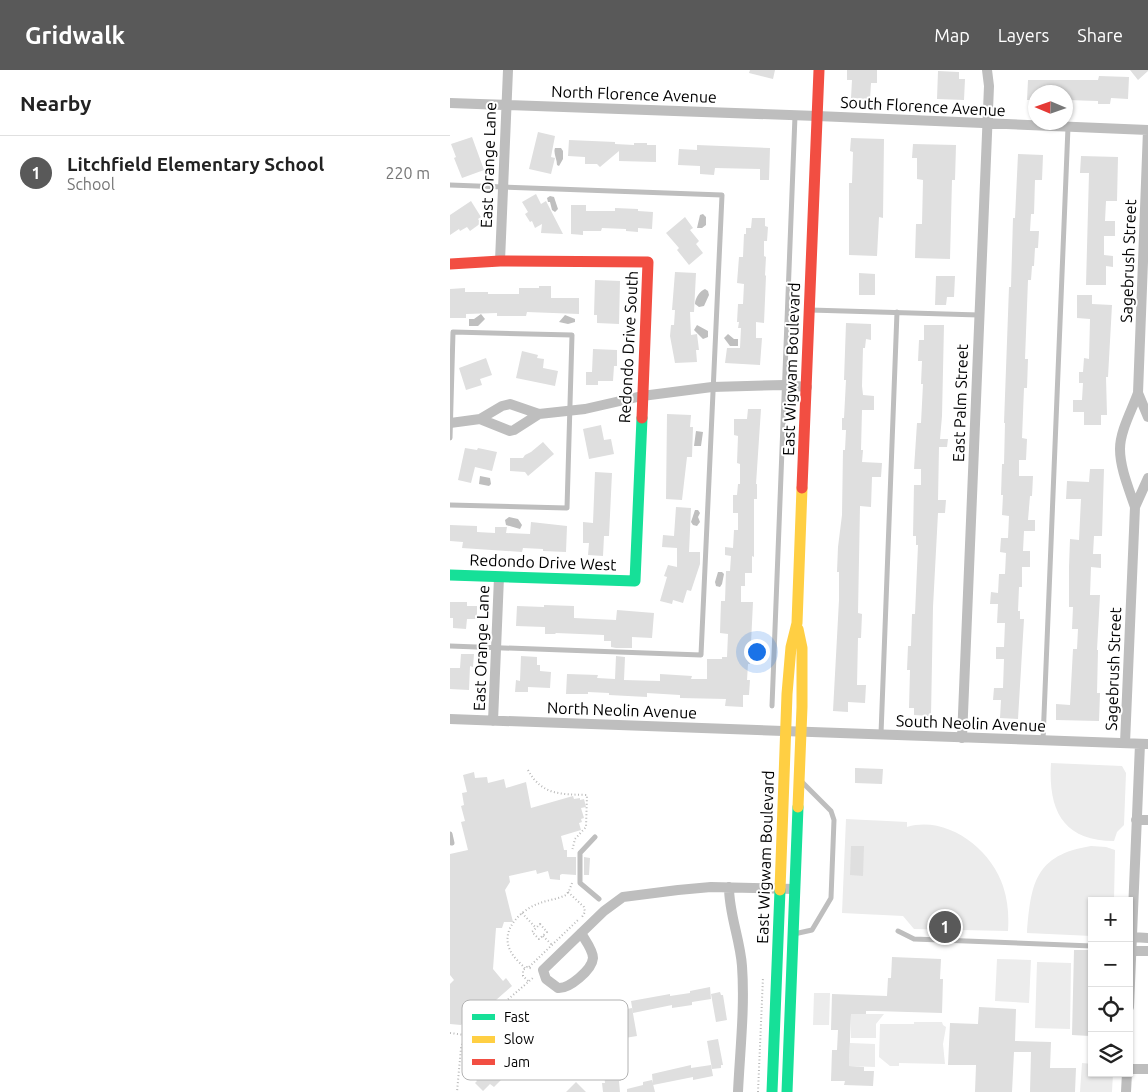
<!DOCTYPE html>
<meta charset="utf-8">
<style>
:root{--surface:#fff;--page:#f6f6f6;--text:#222;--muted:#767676;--line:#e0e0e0;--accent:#595959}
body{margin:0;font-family:Ubuntu,sans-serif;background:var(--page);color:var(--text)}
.controls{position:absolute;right:15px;bottom:15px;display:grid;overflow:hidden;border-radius:0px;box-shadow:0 1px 4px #0004}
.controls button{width:45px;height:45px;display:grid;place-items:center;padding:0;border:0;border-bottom:1px solid var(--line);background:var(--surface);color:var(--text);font:25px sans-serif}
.compass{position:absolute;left:578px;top:15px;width:45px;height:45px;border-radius:50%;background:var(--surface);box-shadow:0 1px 4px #0004;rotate:272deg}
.you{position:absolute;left:306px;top:581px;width:18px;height:18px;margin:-12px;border:4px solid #fff;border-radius:50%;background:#1a73e8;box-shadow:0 0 0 8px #1a73e833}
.badge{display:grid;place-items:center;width:32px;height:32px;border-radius:50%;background:var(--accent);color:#fff;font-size:16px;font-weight:700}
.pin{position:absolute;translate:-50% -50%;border:2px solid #fff;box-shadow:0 1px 5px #0006}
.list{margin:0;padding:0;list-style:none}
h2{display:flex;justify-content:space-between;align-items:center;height:65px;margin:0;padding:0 20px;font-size:21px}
h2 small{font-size:16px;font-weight:400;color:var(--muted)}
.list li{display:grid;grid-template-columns:32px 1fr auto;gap:15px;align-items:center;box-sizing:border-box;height:75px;padding:0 20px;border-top:1px solid var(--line)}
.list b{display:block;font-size:19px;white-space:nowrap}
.list p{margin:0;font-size:16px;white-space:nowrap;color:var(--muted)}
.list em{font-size:16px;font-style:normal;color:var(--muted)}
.icon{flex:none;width:28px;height:28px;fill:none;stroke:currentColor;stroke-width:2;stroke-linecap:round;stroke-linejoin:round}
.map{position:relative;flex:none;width:698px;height:1022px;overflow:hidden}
header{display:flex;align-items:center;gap:30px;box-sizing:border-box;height:70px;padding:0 25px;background:var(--accent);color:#fff}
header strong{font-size:24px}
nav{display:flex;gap:28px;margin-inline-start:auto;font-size:18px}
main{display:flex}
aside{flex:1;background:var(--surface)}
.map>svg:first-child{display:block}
</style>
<header>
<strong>Gridwalk</strong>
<nav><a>Map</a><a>Layers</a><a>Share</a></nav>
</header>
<main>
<aside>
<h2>Nearby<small></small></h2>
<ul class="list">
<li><span class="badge">1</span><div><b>Litchfield Elementary School</b><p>School</p></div><em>220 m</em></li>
</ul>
</aside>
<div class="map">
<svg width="698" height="1022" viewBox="0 0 698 1022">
<rect width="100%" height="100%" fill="#fff"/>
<path fill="#ececec" d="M601,693L672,696L676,703L674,755L667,762L664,771C613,771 598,740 601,693Z
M396,749L457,752V757C497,745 541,779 553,816C558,831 559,846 558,861L464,859L453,846L392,843Z
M641,776L656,777L665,780L664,831H642V866L577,863C581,813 585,785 641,776Z
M547,889L581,890L579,933L545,931Z
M587,892L621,893L620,959L585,958Z
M364,923H380L379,955H363Z
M401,944H434L426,954V968H401Z
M464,952H492L493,955L496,957L493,974L495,994L449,993V996H440L429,987L430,954H464Z
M400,973L425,974V997L399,996Z
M632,993L642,994V1003H663L662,1022H630Z"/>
<path fill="#bfbfbf" d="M105,78H111L113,81V89L109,96L107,95C107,89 103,83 105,78Z
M100,126L104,127L108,139L105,142L102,140L100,132H98L97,128Z
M253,144L256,147V155L252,158H247L250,145Z
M255,219L258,221L259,225L254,236L249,237L245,234C245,228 250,221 255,219Z
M31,244L35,249L28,256H19V249H24Z
M115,245L125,249V252L118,254L109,252Z
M247,255L258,261V267L253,269L244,260Z
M278,264L284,269H288V276H280L274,268Z
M246,361L253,362L251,376H244Z
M30,406L40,408L41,414L39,416L29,414Z
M245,440H248L250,443L248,447L250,452L247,456L243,455L241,452Z
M59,447L68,449L72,455L70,459L56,455L55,450Z
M268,502H272L274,504L272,514L270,517L266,516L265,512Z"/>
<path fill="#dfdfdf" d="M300,0H325L323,9L299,3Z
M397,0H427V13H421L420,29L401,28L402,10H397Z
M680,0H698V1L688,10Z
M488,1L509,2V9H515L514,30L487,29Z
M649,6L679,7L678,29L661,28L660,34H648V31L616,30V22H586V30H577L578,10H648Z
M88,62L105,66L101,87L105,88L101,104L79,99Z
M22,67L34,100L12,108L4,88L6,87L1,74Z
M401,68L434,69L433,148L429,147L427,186L399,185V113H402L403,82L400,81Z
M119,70L165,72V74L184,75V73H197V75H206V92L169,91V81L150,97L147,94H135V87L118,86Z
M463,74L506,75L505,110H502L500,189L465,188L466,154H472L473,110L467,109V88H462Z
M247,75L320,78L319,110H310V99L265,98L264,105L250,104V96L228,95L229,79L247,80Z
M568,84L593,85L592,110H585L584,144H581L580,161H589L588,178H585L584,196H582L581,210H578L575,289H578L577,318H574L572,368L577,369L576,390H569V406H583L582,426H580L578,450H585V461H574L573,481H580V497H572V517H569L568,541H570V549H574L568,649L550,648L551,630H543L544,618H553L554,589H546V577H554L555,553H547L548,534H540L541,522L548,523L549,504H555L556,483L550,482L551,468H558L559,446L552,445L553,425H551L552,394H554L555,353H554L559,217H561L563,148H565Z
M631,86L668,87L667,131H656L655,151H665V166H654V185L663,186V197L656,196V215H636L639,103H630Z
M86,124L91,134L96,131L113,164L91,163L92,154L85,158L82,151L80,152L75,144L78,142L72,132Z
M21,131L31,147L28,149L31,153L20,161L17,157L10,161L9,159L0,165V145Z
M121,135H136V141H165V138L188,139V141L203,142L202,159L188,158V162L176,161V159L152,158L151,161H133V165L121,164Z
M235,147L243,158L240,160L249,171L246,174L253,183L239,195L227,180L229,178L216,163Z
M302,148H315V156L318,157L317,171H314V186L316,187L315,205L316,206L314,253L306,252V268H312L310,295L275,293L277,278H290L291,258H288L289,252H287L288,234H293L294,214L287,213L289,187H293L294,164H296V158H301Z
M225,202L246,203L244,242H240L241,265L247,264L249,280H246L247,292L225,293L220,266L221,255H224L225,240H222Z
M409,203L425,204V225H409Z
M486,206H505L504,227H497L496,235H485Z
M145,210L170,211L169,254L147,253V245H144Z
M89,216H101V228H129V244L77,242L76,246H47V243L16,244V248H0V219L15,218V222H38V224H69V218H89Z
M627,225H642V234L662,235L658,307H656L657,345H651V355H634V342H623V330H632L633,313H629V302H633L634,288L639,289L640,249L627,248Z
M396,253L421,254V270L416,269L415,278H413L412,316L413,325L424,326V340H412L411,380H413L412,392L432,393L431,407H422L421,437L410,436L408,543L412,544L411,568H408L407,615H416L415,633L398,632V642L383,641L389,530V502H387L388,477L392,445L393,380H395L396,360H392V348H394L396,310H394Z
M474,255H494L492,346L490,369H498L497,377H489L488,430H496L495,443H488L483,537L481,646L464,645V638H459L460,600H457L458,576H461L462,544H465L468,475H466V466H463L464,415H471V399H464L467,353H471L473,314H471L472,291H468L469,270H474Z
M143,279L167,280V296H164L163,311H148V315H136V302H142Z
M72,281L88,285L87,288L94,289L93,298L108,301L105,316L66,308Z
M36,288L42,305L30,309L32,315L16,320L9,298Z
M298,339H311L306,414H307V429H304V487L302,486V503H295V516H291V532H303L300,594H298L297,610H300L299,625H293V637L275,636L276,629L230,628V625L197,623V627L159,625V623L138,622V624H116L117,604L148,605L147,608L165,609L166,586L175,587L174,610L210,611V604L242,606L241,609H257V589H272V587H277L278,564L270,563L271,531H275L276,501H280L281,486L275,485V477L283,478L284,460H288V443H283V425H287L288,414H290V394L287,393L288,366L284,365V349H297Z
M217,344L241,345L240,357H243L242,387H237L232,430L216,429Z
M151,355L154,370L161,369L164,384L139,389L133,359Z
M93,372L104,384L78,406L75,402L60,401V388H73L75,385L81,382Z
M15,378L27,380L28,378L47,382L42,401L25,397L21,413L8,410Z
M640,399H654L652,466H644L643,484H651V498L641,497L640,525H650L647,580H648L647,623H650L649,651L606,650V634L620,635L623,579H627L628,559H622L623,537H619V497L620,469L629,470L631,429H616L617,411L639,412Z
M145,402L162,403L159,466H154L153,486L138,485L139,473H133V452L143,453Z
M226,437L241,438L239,482H250V494L241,521L237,520L233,533L223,530L222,534L210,531L217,507L214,506L218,495L227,497V478L212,477L213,465L224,466Z
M81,452L117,456L116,482L93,481V479L73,478L72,482L12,478L13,472L0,471V455L27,456V462L45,463V457H57L56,463L80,464Z
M0,532H17V536H27V549H17L16,559L3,558V548H0Z
M94,535L124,536V548L166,550L167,540L204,543L202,568L182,567V578H166L161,577V571H154V565L106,563L105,564H95V557L66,556L67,536L94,537Z
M11,584H24L23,597L20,596L19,620L0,619V598H10Z
M71,586L87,587V595H90V601L101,602L100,618L78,617V622H65L66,610L70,611Z
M405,698L433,699L432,714L405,713Z
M24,702L25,708L37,707L38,713L54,709L56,718L76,712L81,738L123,726L124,729L130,728V730L134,729L136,737L131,738L134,748L131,749L132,752L129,753L131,760L111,766L114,780H117V787H126V805L112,804L110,805V810L100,809L98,801L87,804L86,800L59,806L60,812L55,820L63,852H54L52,858H46L43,899L53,911L56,908L62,916L22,951L21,949L16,954L14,952L11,955L0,954V914L4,910L0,905V784L18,780L11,752L15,751L11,736L14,735L12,723L17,722L13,705Z
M401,776H414L413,806L400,805Z
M134,787L140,788L139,805H134Z
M624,880H642L640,966L622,965Z
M442,887L491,889L490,909H493L492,943L425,941H416V944H401L399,996L414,997V1001H424L423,1016L394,1015L395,1011H381L382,980H387L388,960H381L382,924L437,926L438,908H441Z
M260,917L261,929L242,932V935L222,938V935L183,943L181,931L220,924V926L240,923V921Z
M270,922L271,925H273L277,950L266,952L261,924Z
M529,937L566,939L565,971L601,972L600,998H626L625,1022H580L581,982H564L562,1022H525L526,995H498L500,953L528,954Z
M182,938L187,966L175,968L170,943H173L172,940Z
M268,969L273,995H271V998L262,999L257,971Z
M160,978L161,992L169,991L171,1011H169L170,1022H153L152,1013H155L153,993L144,994Z
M34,991L37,994L38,993L42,995L47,1002L46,1003L52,1009L44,1017L40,1014L33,1021L25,1013L27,1011L20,1003Z
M241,995V998L261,995L263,1006L243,1010V1007L203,1015L202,1004Z
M202,1010L205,1022H177V1019L193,1015V1012Z
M126,1012L136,1022H116Z"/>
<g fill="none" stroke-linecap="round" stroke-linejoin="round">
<path stroke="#b9b9b9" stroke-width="2" stroke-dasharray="1 2.5" stroke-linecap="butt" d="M78,700C92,726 112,724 137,725L136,757L125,769L122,781
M118,822L134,837L135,842L132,847
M72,843L86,858
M90,854L97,862L89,869L82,862Z
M93,866L102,875
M79,897L128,850
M75,898C70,893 63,887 60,880C50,859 72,839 90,833C98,830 108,829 116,825L119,821L122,813
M78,911L73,906V900L77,897L83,899
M0,963L15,965L11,978L7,1022
M15,965L29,952L41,944L84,907
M308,1022L313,907"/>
<path stroke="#bebebe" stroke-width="5" d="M0,115L272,125L251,585L0,576
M360,240L529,245
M0,368L3,262L122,265L117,438L0,435
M322,636L345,46
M431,664L447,242
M593,670L618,57
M0,764L2,773
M145,767L130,783V813L149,829
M448,861L464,869L642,876
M344,864L362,860L381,828L384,750L381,741L352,712"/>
<path stroke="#bebebe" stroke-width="10" d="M0,33L367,46L698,60
M50,191L58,0
M688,323L698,347
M60,334L89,344L64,360L60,361L30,349L52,336Z
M89,344L135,339L192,326L262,317L334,315L357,317
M0,353L30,349
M685,437L698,408
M0,649L698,674
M43,651L49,507
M512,668L539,16L537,0
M675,673L685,437C679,419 670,398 670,379C670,361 682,340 688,323L698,60
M686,750H698
M279,817C279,844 290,869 292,896C295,937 290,980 288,1022
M131,863C135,870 143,880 143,888C142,900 119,919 108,918L96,909L93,900L154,841L173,827L228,820L261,817L345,819
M682,867L698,868
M681,881H698
M679,937L690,674
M679,999H698
M676,1022L677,1003"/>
<path stroke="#16e098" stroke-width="11" d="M0,505L185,511L192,348
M322,1022L330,820
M337,1022L348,737"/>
<path stroke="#ffcf43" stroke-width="11" d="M348,559L352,578V637L348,737
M330,820L337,624L341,577L347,553L352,418"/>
<path stroke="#f24e42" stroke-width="11" d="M0,194L50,191L198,192L192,348
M352,418L369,0"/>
</g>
<g text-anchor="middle" stroke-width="4" stroke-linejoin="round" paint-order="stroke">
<g font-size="16" fill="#000" stroke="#fff">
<text transform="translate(184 24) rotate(2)" y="6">North Florence Avenue</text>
<text transform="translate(473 36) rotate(3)" y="6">South Florence Avenue</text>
<text transform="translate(38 95) rotate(-88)" y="6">East Orange Lane</text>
<text transform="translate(678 191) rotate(-88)" y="6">Sagebrush Street</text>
<text transform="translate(178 277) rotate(-87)" y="6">Redondo Drive South</text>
<text transform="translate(341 299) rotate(-88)" y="6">East Wigwam Boulevard</text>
<text transform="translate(510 333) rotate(-88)" y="6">East Palm Street</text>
<text transform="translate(93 492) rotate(2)" y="6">Redondo Drive West</text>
<text transform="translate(31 578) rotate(-88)" y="6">East Orange Lane</text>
<text transform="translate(663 599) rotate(-88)" y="6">Sagebrush Street</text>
<text transform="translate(172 640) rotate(2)" y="6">North Neolin Avenue</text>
<text transform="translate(521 653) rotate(2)" y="6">South Neolin Avenue</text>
<text transform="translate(315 787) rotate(-88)" y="6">East Wigwam Boulevard</text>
</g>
</g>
<rect x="12" y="930" width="166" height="80" rx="8" fill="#fff" stroke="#b2b2b2" stroke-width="1"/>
<rect x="22" y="944" width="23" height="6" fill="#16e098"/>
<rect x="22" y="966" width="23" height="7" fill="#ffcf43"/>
<rect x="22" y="989" width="23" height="6" fill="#f24e42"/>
<g font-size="14" fill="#000">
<text x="54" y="952">Fast</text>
<text x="54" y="974">Slow</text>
<text x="54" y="997">Jam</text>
</g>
</svg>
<div class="controls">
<button>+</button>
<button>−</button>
<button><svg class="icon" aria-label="locate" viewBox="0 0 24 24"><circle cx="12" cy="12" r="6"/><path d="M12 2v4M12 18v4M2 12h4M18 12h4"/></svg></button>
<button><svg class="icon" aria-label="layers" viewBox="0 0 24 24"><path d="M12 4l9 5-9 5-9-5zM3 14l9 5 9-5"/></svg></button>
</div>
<svg class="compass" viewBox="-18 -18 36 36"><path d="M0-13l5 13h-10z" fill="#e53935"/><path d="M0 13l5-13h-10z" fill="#767676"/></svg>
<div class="you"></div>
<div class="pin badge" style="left:495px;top:857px">1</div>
</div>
</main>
